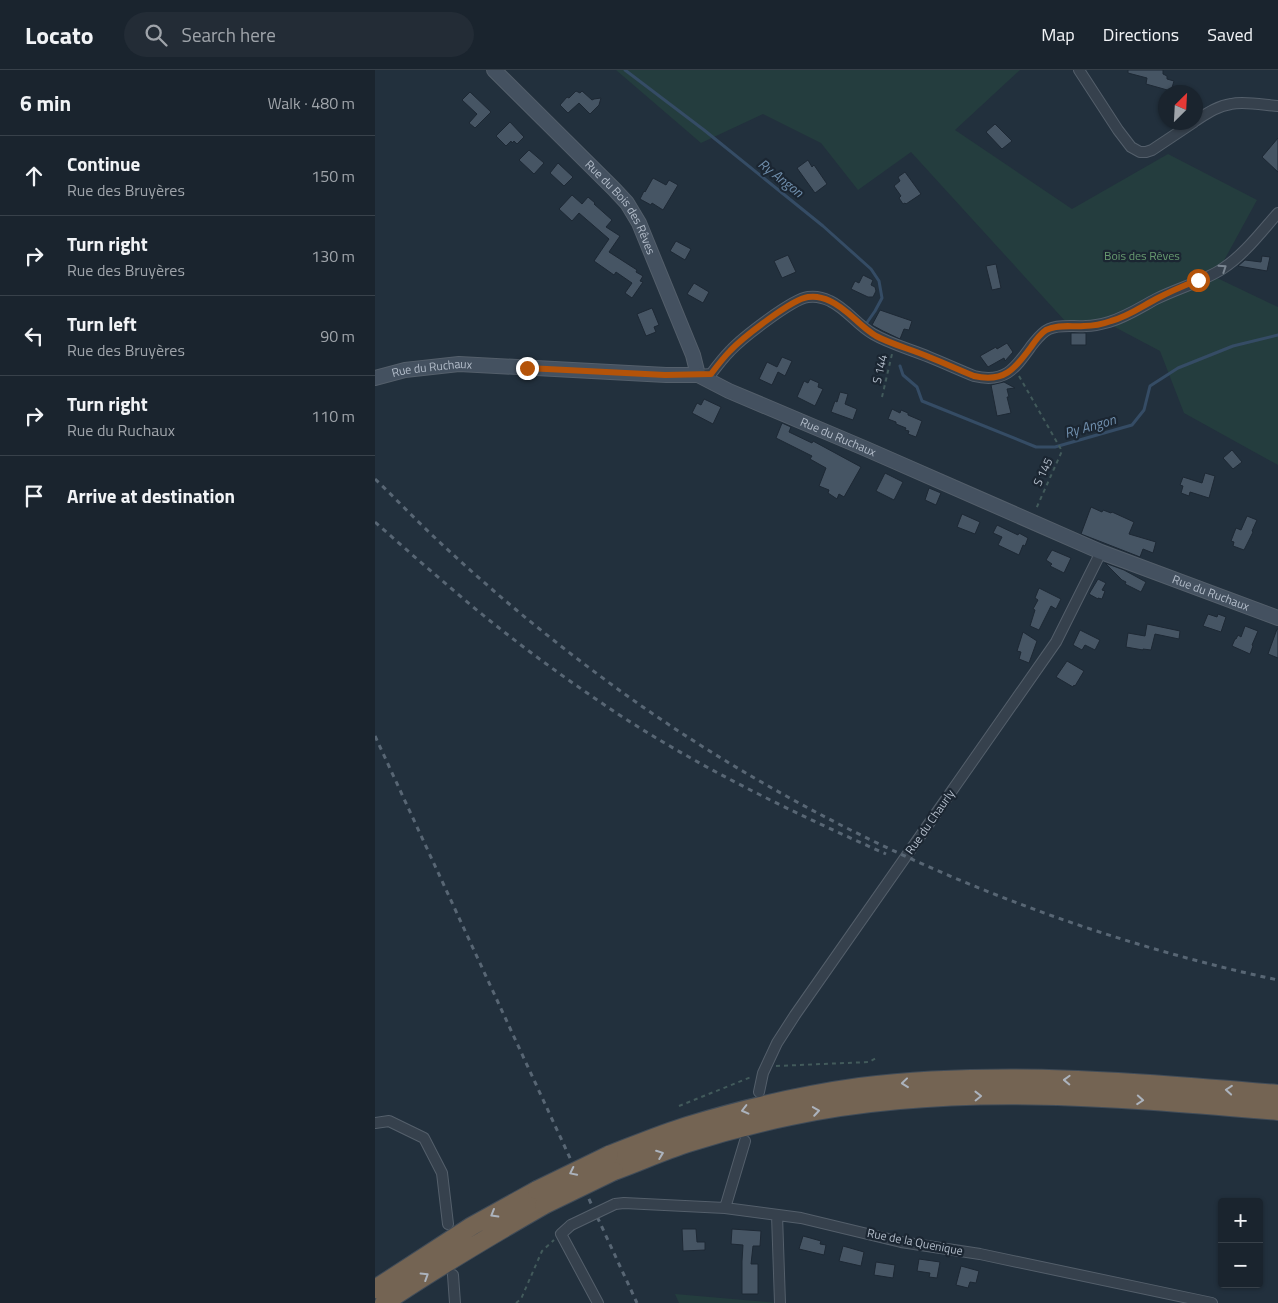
<!DOCTYPE html>
<meta charset="utf-8">
<style>
:root{--surface:#1a242e;--page:#232c36;--text:#f1f3f6;--muted:#9fa4aa;--line:#38414a}
body{margin:0;font-family:"Titillium Web",sans-serif;background:var(--page);color:var(--text)}
.controls{position:absolute;right:15px;bottom:15px;display:grid;overflow:hidden;border-radius:5px;box-shadow:0 1px 4px #0004}
.controls button{width:45px;height:45px;display:grid;place-items:center;padding:0;border:0;border-bottom:1px solid var(--line);background:var(--surface);color:var(--text);font:25px sans-serif}
.compass{position:absolute;left:783px;top:15px;width:45px;height:45px;border-radius:50%;background:var(--surface);box-shadow:0 1px 4px #0004;rotate:24deg}
.stop{position:absolute;width:15px;height:15px;margin:-11px;border:4px solid #b45309;border-radius:50%;background:#fff}
.stop.end{background:#b45309;border-color:#fff;box-shadow:0 1px 5px #0008}
.list{margin:0;padding:0;list-style:none}
h2{display:flex;justify-content:space-between;align-items:center;height:65px;margin:0;padding:0 20px;font-size:21px}
h2 small{font-size:16px;font-weight:400;color:var(--muted)}
.list li{display:grid;grid-template-columns:32px 1fr auto;gap:15px;align-items:center;box-sizing:border-box;height:80px;padding:0 20px;border-top:1px solid var(--line)}
.list b{display:block;font-size:19px;white-space:nowrap}
.list p{margin:0;font-size:16px;white-space:nowrap;color:var(--muted)}
.list em{font-size:16px;font-style:normal;color:var(--muted)}
.icon{flex:none;width:28px;height:28px;fill:none;stroke:currentColor;stroke-width:2;stroke-linecap:round;stroke-linejoin:round}
.map{position:relative;flex:none;width:903px;height:1233px;overflow:hidden}
header{display:flex;align-items:center;gap:30px;box-sizing:border-box;height:70px;padding:0 25px;background:var(--surface);border-bottom:1px solid var(--line)}
header strong{font-size:24px}
nav{display:flex;gap:28px;margin-inline-start:auto;font-size:18px}
.search{width:350px;height:45px;background:var(--page);display:flex;align-items:center;gap:12px;box-sizing:border-box;padding:0 18px;border-radius:28px;color:var(--muted);font-size:19px}
main{display:flex}
aside{flex:1;background:var(--surface)}
.map>svg:first-child{display:block}
</style>
<header>
<strong>Locato</strong>
<div class="search"><svg class="icon" aria-label="search" viewBox="0 0 24 24"><circle cx="10" cy="10" r="6"/><path d="M15 15l6 6"/></svg>Search here</div>
<nav><a>Map</a><a>Directions</a><a>Saved</a></nav>
</header>
<main>
<aside>
<h2>6 min<small>Walk · 480 m</small></h2>
<ul class="list">
<li><svg class="icon" aria-label="ahead" viewBox="0 0 24 24"><path d="M12 20V5M6 11l6-6 6 6"/></svg><div><b>Continue</b><p>Rue des Bruyères</p></div><em>150 m</em></li>
<li><svg class="icon" aria-label="right" viewBox="0 0 24 24"><path d="M7 20v-9h11M14 6l5 5-5 5"/></svg><div><b>Turn right</b><p>Rue des Bruyères</p></div><em>130 m</em></li>
<li><svg class="icon" aria-label="left" viewBox="0 0 24 24"><path d="M17 20v-9H6M10 6l-5 5 5 5"/></svg><div><b>Turn left</b><p>Rue des Bruyères</p></div><em>90 m</em></li>
<li><svg class="icon" aria-label="right" viewBox="0 0 24 24"><path d="M7 20v-9h11M14 6l5 5-5 5"/></svg><div><b>Turn right</b><p>Rue du Ruchaux</p></div><em>110 m</em></li>
<li><svg class="icon" aria-label="arrive" viewBox="0 0 24 24"><path d="M6 21V4h12l-3 4 3 4H6"/></svg><div><b>Arrive at destination</b></div></li>
</ul>
</aside>
<div class="map">
<svg width="903" height="1233" viewBox="0 0 903 1233">
<rect width="100%" height="100%" fill="#22303d"/>
<path fill="#243d3e" d="M241,0H645L580,60L697,139L793,84L882,130L840,207L903,237V395L809,343L785,281L734,254L691,252L536,82L483,120L446,73L388,44L326,73Z
M300,1224L404,1233H304Z"/>
<g fill="none" stroke-linecap="round" stroke-linejoin="round">
<path stroke="#354c65" stroke-width="3" d="M250,0L329,60L448,156L496,199L504,211L507,228L500,241L491,254
M525,296L528,305L542,317L547,331L661,377H680L757,355L769,340L775,316L803,298L858,276L903,265"/>
</g>
<path fill="#465564" stroke="#1d2834" d="M753,0H788V4L792,6V9L799,11L796,21L771,14L772,8L753,3Z
M201,21L205,23L207,21L217,30L219,29L226,28L224,35L215,44L204,33L193,43L185,35L192,27L194,28Z
M95,22L116,42L100,58L94,53L102,44L87,30Z
M135,52L149,67L142,74L139,71L137,73L136,71L131,76L121,66Z
M620,54L637,71L627,79L611,62Z
M903,68V102L887,87Z
M154,80L169,93L159,104L144,90Z
M433,90L437,97L439,95L452,114L440,123L422,98Z
M183,93L198,107L189,116L175,103Z
M530,102L546,124L531,134L530,133L528,134L524,128L526,126L519,116L525,111L523,107Z
M278,108L291,115L294,110L303,115L288,140L277,133L276,135L265,129L269,121L270,122Z
M197,125L207,134L213,127L220,133L219,134L237,150L231,157L245,166L234,182L262,200L261,202L268,206L265,211L268,212L257,228L250,223L257,213L241,202L239,205L219,191L234,169L204,143L197,151L184,139Z
M301,171L316,179L310,190L295,181Z
M413,185L421,202L407,208L399,191Z
M887,186L895,187L892,201L863,196L870,190L886,192Z
M621,194L626,218L617,220L611,196Z
M488,205L498,210L496,215L500,217L501,221L498,227H493L476,219L480,211L484,213Z
M319,213L334,222L328,233L312,224Z
M277,238L284,255L279,257L281,262L271,266L262,244Z
M505,240L537,251L534,260L529,259L525,269L508,261L497,255Z
M696,263H711V275H696Z
M632,273L638,282L630,291L629,288L613,297L605,286L621,277L622,279Z
M407,287L417,291L410,306L403,302L397,315L384,309L392,292L402,297Z
M435,309L444,313L443,317L448,319L440,336L422,327L429,311L433,313Z
M629,312L640,318L632,319L634,327H632L636,343L622,346L616,315Z
M465,322L473,324L470,334L482,339L478,350L456,342L460,331L462,332Z
M329,329L346,337L338,354L317,343L322,333L326,335Z
M517,339L525,343L526,340L533,343V345L547,351L541,367L533,364L534,361L530,360L531,358L521,354V352L513,349Z
M407,353L416,357L414,362L437,373L438,371L486,397L469,427L464,424L462,429L453,423L454,420L444,416L451,398L435,389L437,386L401,368Z
M857,380L867,392L858,399L848,388Z
M510,403L528,412L519,430L501,421Z
M830,403L840,406L834,428L815,422L814,426L806,423L808,416L805,415L808,407L827,413Z
M554,418L566,423L561,435L550,430Z
M716,437L727,442L728,440L736,443L737,442L759,452L754,464L781,472L778,483L768,479L765,487L706,464Z
M587,444L605,452L600,464L582,457Z
M872,446L882,450L877,461L878,462L869,480L858,476L859,472L856,471L861,458L866,460Z
M622,455L643,465L644,463L653,468L650,476L648,475L644,485L623,475L627,467L618,463Z
M677,480L696,488L689,503L675,496L677,494L671,490Z
M730,493L749,500L771,512L766,522L750,514L751,512L747,510Z
M723,509L731,513L727,520L730,521L727,529L723,528V529L714,524Z
M664,518L686,529L681,539L676,536L664,560L655,556L660,540L658,539L663,530L660,528Z
M833,544L842,547L843,544L851,547L846,562L828,556Z
M772,554L805,561L804,569L780,564L776,580L768,579V580L751,577L753,563L770,566Z
M870,556L883,561L877,575L878,576L875,584L857,576L860,569H861L863,565L866,567Z
M902,559H903V588L893,584Z
M705,560L725,570L720,580L710,575L707,580L698,575Z
M648,562L662,571L654,593L644,589L646,582L642,581Z
M692,591L709,601L700,616L699,615L698,617L681,607Z
M307,1159H321L322,1172H330V1180L308,1181Z
M357,1159L386,1161L385,1176H378L376,1194H383V1224H367V1191L368,1175L356,1174Z
M428,1166L446,1171L445,1174L451,1175L449,1185L424,1179Z
M468,1176L489,1182L486,1196L464,1191Z
M544,1189L565,1192L562,1208L554,1207L555,1203L542,1201Z
M501,1192L520,1195L518,1208L499,1205Z
M586,1196L604,1201L601,1213L595,1212L593,1218L581,1215Z"/>
<g fill="none" stroke-linecap="round" stroke-linejoin="round">
<defs>
<path id="street" d="M704,0L743,60L756,77L765,82H771L777,80L819,52
M820,51C831,44 842,36 856,34C869,31 889,35 903,36
M324,305L336,304C342,296 348,288 355,281C367,268 417,229 433,227C440,226 449,228 455,231C472,239 482,255 498,264C515,274 535,279 554,287C569,293 584,300 599,306C631,314 641,297 657,275C662,269 667,262 674,259C685,254 699,257 711,256C719,256 727,254 734,252C751,247 766,237 781,229C803,218 827,212 847,199C869,185 886,162 903,143
M384,1022L388,1003L402,973L420,945L681,572L726,482
M0,1053L14,1051L49,1068L67,1103L73,1154
M240,1134L249,1133L350,1138L426,1148L526,1172L605,1184L837,1233
M350,1138L370,1071
M402,1145L405,1233
M196,1155L186,1164L223,1233
M78,1205L80,1233"/>
<g id="secondary">
<path id="s1" d="M119,0L239,119L252,133L264,153L318,285L323,305"/>
<path id="s2" d="M0,308L30,300L84,294L291,305H323L354,321L489,378L726,482L903,548"/>
</g>
<path id="highway" d="M234,1085C260,1075 286,1064 312,1056C368,1039 427,1025 485,1017C624,1000 764,1012 903,1024
M239,1101C264,1092 288,1081 313,1073C347,1062 382,1053 416,1046C576,1012 741,1027 903,1041
M0,1219L97,1156L162,1120
M9,1233C61,1198 115,1166 169,1135"/>
</defs>
<use href="#street" stroke="#545f6b" stroke-width="12"/>
<use href="#secondary" stroke="#545f6b" stroke-width="16"/>
<use href="#highway" stroke="#414c58" stroke-width="20"/>
<path stroke="#425a5b" stroke-width="2" stroke-dasharray="4 4" stroke-linecap="butt" d="M644,306L687,381L661,439
M507,327L517,284
M401,996L494,992L503,987
M304,1036L376,1007
M141,1233L146,1229L167,1181L179,1170"/>
<use href="#street" stroke="#36414d" stroke-width="10"/>
<use href="#secondary" stroke="#445160" stroke-width="14"/>
<use href="#highway" stroke="#746453" stroke-width="18"/>
<path stroke="#586674" stroke-width="3" stroke-dasharray="5 5" stroke-linecap="butt" d="M0,409C19,427 37,446 56,464C117,522 183,576 251,625C442,762 673,861 903,910
M0,452C34,482 68,512 103,541C148,578 195,612 243,644C327,699 419,743 511,784
M0,666L262,1233"/>
<defs>
<path id="street-bridge" d="M196,1155L240,1134"/>
<path id="highway-bridge" d="M162,1120L234,1085
M169,1135L239,1101"/>
</defs>
<use href="#street-bridge" stroke="#545f6b" stroke-width="12" stroke-linecap="butt"/>
<use href="#highway-bridge" stroke="#414c58" stroke-width="20" stroke-linecap="butt"/>
<use href="#street-bridge" stroke="#36414d" stroke-width="10"/>
<use href="#highway-bridge" stroke="#746453" stroke-width="18"/>
</g>
<defs><path id="oneway-chevron" d="M-2-3.5L2.5 0L-2 3.5" fill="none" stroke-width="1.6" stroke-linecap="round" stroke-linejoin="round" transform="scale(1.25)"/></defs>
<use stroke="#7a8591" href="#oneway-chevron" transform="translate(848 198) rotate(-34)"/>
<g stroke="#acb3bd">
<use href="#oneway-chevron" transform="translate(692 1010) rotate(-178)"/>
<use href="#oneway-chevron" transform="translate(530 1013) rotate(174)"/>
<use href="#oneway-chevron" transform="translate(854 1020) rotate(-175)"/>
<use href="#oneway-chevron" transform="translate(603 1026) rotate(-1)"/>
<use href="#oneway-chevron" transform="translate(765 1030) rotate(4)"/>
<use href="#oneway-chevron" transform="translate(370 1040) rotate(166)"/>
<use href="#oneway-chevron" transform="translate(441 1041) rotate(-9)"/>
<use href="#oneway-chevron" transform="translate(285 1084) rotate(-21)"/>
<use href="#oneway-chevron" transform="translate(198 1102) rotate(154)"/>
<use href="#oneway-chevron" transform="translate(119 1144) rotate(150)"/>
<use href="#oneway-chevron" transform="translate(50 1206) rotate(-32)"/>
</g>
<g fill="none" stroke-linecap="round" stroke-linejoin="round">
<path stroke="#b45309" stroke-width="6" d="M152,298L290,305L336,304C342,296 348,288 355,281C367,268 417,229 433,227C440,226 449,228 455,231C473,239 484,256 501,266C518,275 536,279 554,287C569,293 584,300 599,306C629,313 640,299 656,277C660,271 665,264 671,260C682,254 697,257 709,256C718,256 728,254 736,251C752,247 766,237 781,229C794,222 808,216 823,210"/>
</g>
<g text-anchor="middle" stroke-width="4.5" stroke-linejoin="round" paint-order="stroke">
<g font-size="12" fill="#b2bcc9" stroke="#1b2632">
<text dy="4" stroke="none"><textPath href="#s1" startOffset="188">Rue du Bois des Rêves</textPath></text>
<text transform="translate(505 299) rotate(-77)" y="4">S 144</text>
<text dy="4" stroke="none"><textPath href="#s2" startOffset="58">Rue du Ruchaux</textPath></text>
<text dy="4" stroke="none"><textPath href="#s2" startOffset="478">Rue du Ruchaux</textPath></text>
<text transform="translate(668 402) rotate(-65)" y="4">S 145</text>
<text dy="4" stroke="none"><textPath href="#s2" startOffset="882">Rue du Ruchaux</textPath></text>
<text transform="translate(555 752) rotate(-55)" y="4">Rue du Chaurly</text>
<text transform="translate(540 1172) rotate(11)" y="4">Rue de la Quenique</text>
</g>
<g font-size="12" fill="#689b70" stroke="#1b2632">
<text x="767" y="190">Bois des Rêves</text>
</g>
<g font-size="14" font-style="italic" fill="#708fad" stroke="#1b2632">
<text transform="translate(406 108) rotate(38)" y="5">Ry Angon</text>
<text transform="translate(715 356) rotate(-16)" y="5">Ry Angon</text>
</g>
</g>
</svg>
<div class="controls">
<button>+</button>
<button>−</button>
</div>
<svg class="compass" viewBox="-18 -18 36 36"><path d="M0-13l5 13h-10z" fill="#e53935"/><path d="M0 13l5-13h-10z" fill="#9fa4aa"/></svg>
<div class="stop" style="left:823px;top:210px"></div>
<div class="stop end" style="left:152px;top:298px"></div>
</div>
</main>
